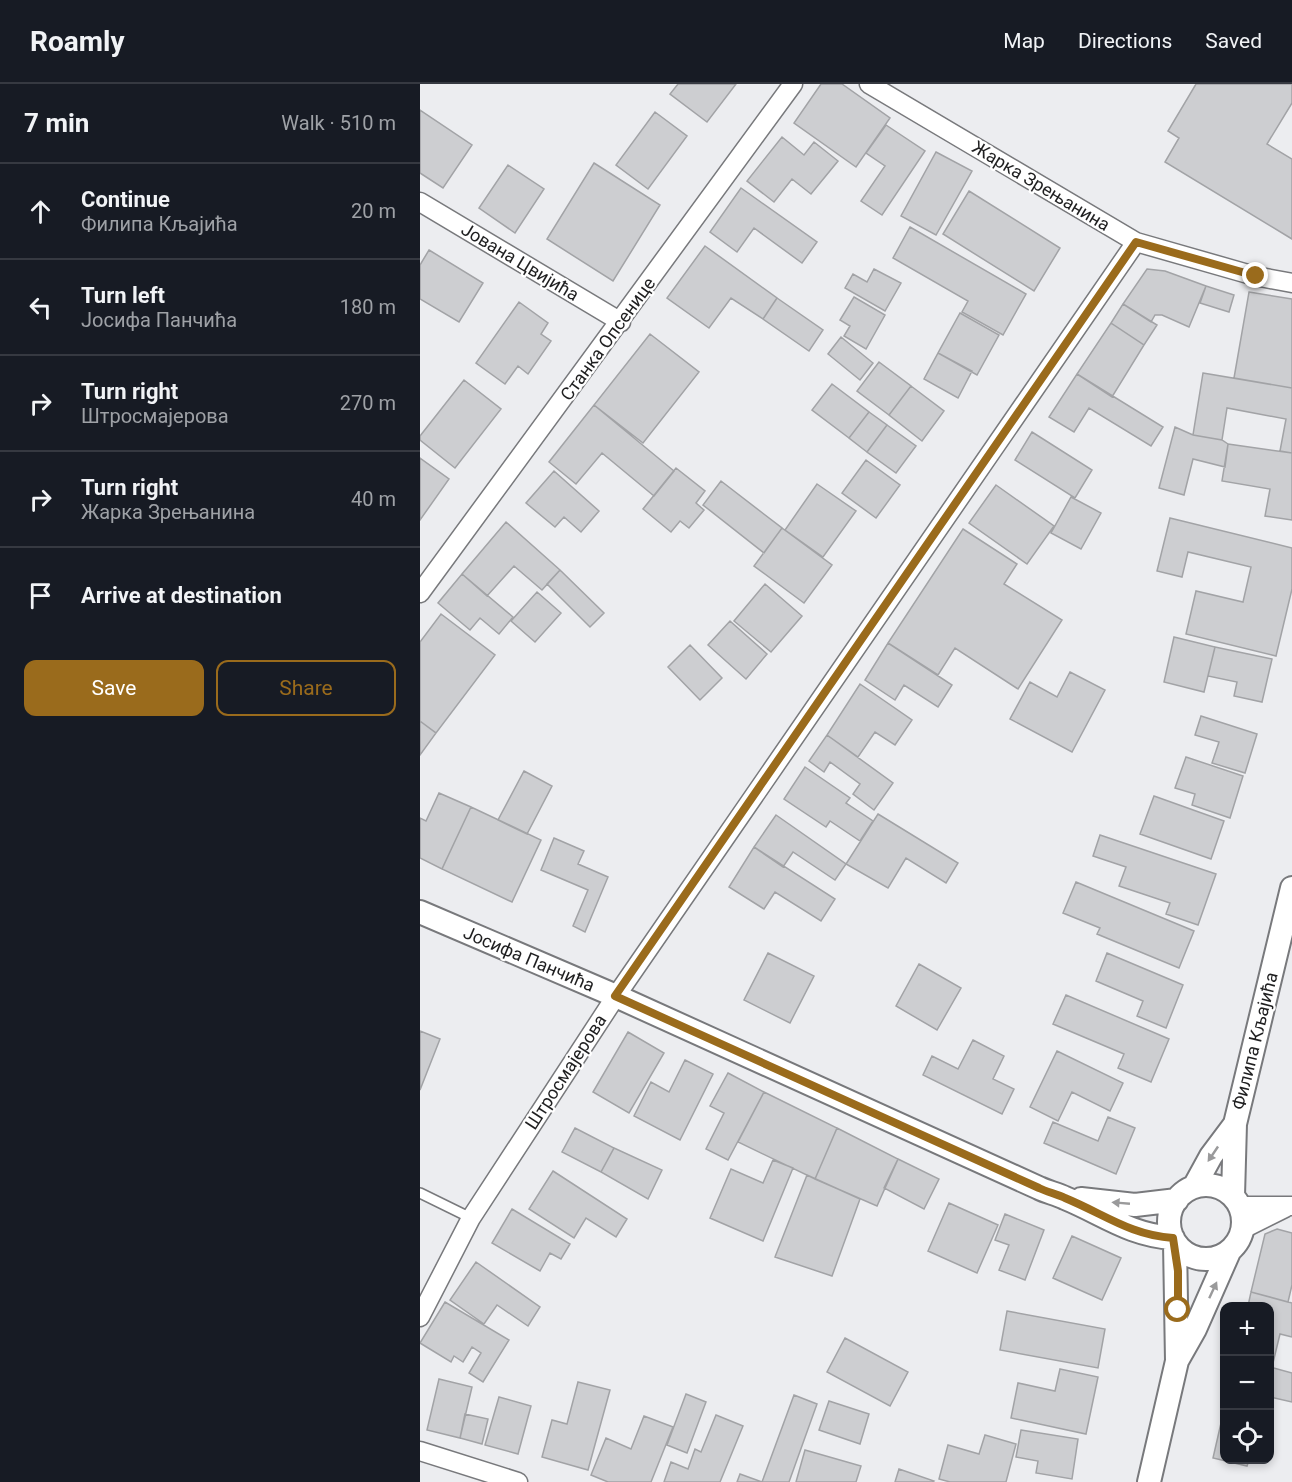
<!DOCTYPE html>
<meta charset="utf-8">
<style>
:root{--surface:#171b24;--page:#242831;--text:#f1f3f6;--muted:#9ea1a6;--line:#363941;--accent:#9a6b1c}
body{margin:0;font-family:Roboto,sans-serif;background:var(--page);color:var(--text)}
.controls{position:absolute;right:18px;bottom:18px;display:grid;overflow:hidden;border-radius:12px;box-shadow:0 3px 9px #0003}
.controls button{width:54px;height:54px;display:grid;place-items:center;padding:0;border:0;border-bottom:2px solid var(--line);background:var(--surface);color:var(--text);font:30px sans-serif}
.stop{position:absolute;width:18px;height:18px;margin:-14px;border:4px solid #9a6b1c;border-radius:50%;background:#fff}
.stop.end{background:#9a6b1c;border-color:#fff;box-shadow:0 2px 6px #0008}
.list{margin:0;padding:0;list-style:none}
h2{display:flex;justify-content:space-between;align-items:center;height:78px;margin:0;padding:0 24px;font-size:26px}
h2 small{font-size:20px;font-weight:400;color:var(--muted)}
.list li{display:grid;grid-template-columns:39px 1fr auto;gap:18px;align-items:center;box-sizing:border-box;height:96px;padding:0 24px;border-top:2px solid var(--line)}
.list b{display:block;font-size:22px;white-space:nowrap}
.list p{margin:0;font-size:20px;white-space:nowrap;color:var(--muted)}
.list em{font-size:20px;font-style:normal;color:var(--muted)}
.actions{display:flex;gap:12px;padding:18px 24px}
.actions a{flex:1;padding:14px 0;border:2px solid var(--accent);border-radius:12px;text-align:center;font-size:21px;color:var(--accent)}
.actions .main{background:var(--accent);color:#fff}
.icon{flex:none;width:33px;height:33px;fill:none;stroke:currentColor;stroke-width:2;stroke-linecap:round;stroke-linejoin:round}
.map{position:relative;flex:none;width:872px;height:1398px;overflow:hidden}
header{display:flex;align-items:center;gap:36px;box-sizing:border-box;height:84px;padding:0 30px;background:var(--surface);border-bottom:2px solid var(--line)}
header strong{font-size:28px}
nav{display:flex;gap:33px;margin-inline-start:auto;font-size:21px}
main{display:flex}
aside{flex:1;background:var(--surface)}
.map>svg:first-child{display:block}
</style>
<header>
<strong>Roamly</strong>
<nav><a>Map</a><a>Directions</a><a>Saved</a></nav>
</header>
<main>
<aside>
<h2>7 min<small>Walk · 510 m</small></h2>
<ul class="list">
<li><svg class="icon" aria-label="ahead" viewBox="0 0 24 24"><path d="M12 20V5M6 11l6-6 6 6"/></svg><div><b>Continue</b><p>Филипа Кљајића</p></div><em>20 m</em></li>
<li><svg class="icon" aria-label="left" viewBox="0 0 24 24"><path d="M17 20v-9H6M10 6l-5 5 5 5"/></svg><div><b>Turn left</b><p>Јосифа Панчића</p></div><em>180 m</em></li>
<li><svg class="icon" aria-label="right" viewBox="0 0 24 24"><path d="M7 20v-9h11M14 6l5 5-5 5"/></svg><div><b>Turn right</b><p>Штросмајерова</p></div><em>270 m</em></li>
<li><svg class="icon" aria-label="right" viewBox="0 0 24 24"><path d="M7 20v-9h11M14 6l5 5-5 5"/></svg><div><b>Turn right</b><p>Жарка Зрењанина</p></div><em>40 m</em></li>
<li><svg class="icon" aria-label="arrive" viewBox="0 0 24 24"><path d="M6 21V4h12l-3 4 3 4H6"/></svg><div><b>Arrive at destination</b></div></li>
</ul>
<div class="actions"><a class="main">Save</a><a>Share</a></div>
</aside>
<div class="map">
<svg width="872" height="1398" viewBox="0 0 872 1398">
<rect width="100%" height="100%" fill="#ecedf0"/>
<path fill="#cdced1" stroke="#a2a3a6" stroke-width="1.5" d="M258,0H316L287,38L250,10Z
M401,0H422L470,34L436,83L374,39Z
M776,0H872V19L847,60L872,75V155L745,78L759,54L748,47Z
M0,26L52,61L23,104L0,89Z
M235,28L267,52L228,105L196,81Z
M466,41L505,67L462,131L441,117L465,82L446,69Z
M362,53L384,71L394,58L418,77L391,110L372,95L354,118L327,97Z
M516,68L552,87L516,151L481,132Z
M174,79L240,121L193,197L127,155Z
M88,81L124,105L95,149L59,124Z
M321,104L397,158L382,179L334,144L317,168L290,148Z
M549,107L640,164L614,207L523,150Z
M490,143L606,210L583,251L542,228L548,217L473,174Z
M285,162L357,214L343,235L311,214L289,244L247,214Z
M9,166L63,199L39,238L0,215V181Z
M454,185L481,199L465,227L425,204L433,190L447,198Z
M727,185L745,187L786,202L769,243L742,231H735L731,238L703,220Z
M786,202L814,211L809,228L780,219Z
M829,208L872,215V304L814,294Z
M434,213L465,231L446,265L424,252L430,242L420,236Z
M357,214L403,246L389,267L343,235Z
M99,218L128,239L121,250L131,257L108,290L98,282L85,300L56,279Z
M703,220L737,241L724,261L691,239Z
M540,229L579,251L557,291L518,269Z
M691,239L724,261L692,313L657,290Z
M230,250L279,288L223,359L174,321Z
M421,253L453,279L440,296L408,270Z
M518,269L552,287L538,314L504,295Z
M459,278L491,302L469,331L437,307Z
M783,289L872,304V369L860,367L866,335L807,324L802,356L773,351Z
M657,290L743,343L731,362L669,324L654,348L629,333Z
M44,296L81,325L35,384L0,356V352Z
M412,300L449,328L429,354L392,326Z
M491,302L524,327L502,357L469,331Z
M174,321L254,387L234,412L182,369L156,400L129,378Z
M449,328L467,341L447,368L429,354Z
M467,341L496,362L476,389L447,368Z
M755,343L773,351L802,356L808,360L805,383L773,375L764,411L739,404Z
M612,348L672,386L655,414L595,376Z
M808,360L872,369V436L845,432L850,405L802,397Z
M0,374L29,395L0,436Z
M446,376L480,401L456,434L422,409Z
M256,384L285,407L276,419L284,426L269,444L260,437L251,448L223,425Z
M134,387L179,427L161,448L144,433L135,443L106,419Z
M301,397L362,444L344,469L283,421Z
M397,400L436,427L403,473L365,446Z
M576,401L634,442L607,480L549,439Z
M651,413L681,429L661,465L631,449Z
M750,434L872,464V505L856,572L766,550L776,507L823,518L831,483L768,468L762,493L737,487Z
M86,438L140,486L122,506L94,482L67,512L42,490Z
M362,444L412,481L384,519L334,482Z
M543,445L597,480L584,500L642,536L598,605L535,564L518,591L468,559Z
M140,486L184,529L170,543L127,500Z
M42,490L93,533L79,550L60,534L50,546L18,519Z
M345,500L382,532L351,568L314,537Z
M117,508L141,529L115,558L91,537Z
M21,530L75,571L16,649L0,637V558Z
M310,537L347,570L326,595L288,561Z
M754,553L795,563L784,608L744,598Z
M468,559L532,601L518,623L484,601L475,616L445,596Z
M270,561L302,594L280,616L248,583Z
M795,563L852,575L842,618L814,612L817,598L788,592Z
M650,588L685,606L652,668L590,635L610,598L637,613Z
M440,600L492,636L475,661L455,648L438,673L407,651Z
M781,632L837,650L825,689L792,679L799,658L775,651Z
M0,637L16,649L0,671Z
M407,651L473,699L454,726L433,710L440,700L410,678L404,688L389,677Z
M766,673L823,692L810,734L772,721L775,710L755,704Z
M385,683L430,714L426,719L453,737L440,757L410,737L406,743L364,715Z
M104,687L132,702L107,750L78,736Z
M19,709L51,723L22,785L0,774V734L6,737Z
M734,712L804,737L791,775L720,750Z
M51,723L121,756L92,818L22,785Z
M458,730L538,779L526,799L486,774L468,804L426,780Z
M356,731L426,780L415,796L373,768L363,783L334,763Z
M680,751L796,790L778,841L746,830L750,819L699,802L706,783L673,772Z
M134,754L164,767L158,780L188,793L165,848L153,842L168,806L121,786Z
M334,763L415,815L401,837L355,808L344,825L309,803Z
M656,798L774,847L759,884L677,850L680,844L643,829Z
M348,869L394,892L370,939L324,916Z
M687,869L763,901L746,944L717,932L723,917L676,897Z
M499,880L541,904L517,946L476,922Z
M646,911L749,955L731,998L698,984L704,970L633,940Z
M0,947L20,955L0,1006Z
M208,948L244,969L209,1029L173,1008Z
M553,956L584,972L573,995L594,1005L582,1030L503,991L512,972L538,985Z
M637,967L703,999L690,1027L652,1008L638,1037L610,1023Z
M265,976L293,990L260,1056L214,1032L231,998L249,1008Z
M308,989L344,1008L308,1076L286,1065L304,1029L290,1022Z
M344,1008L417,1044L395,1095L318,1058Z
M688,1033L715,1044L696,1090L624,1059L633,1038L678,1057Z
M155,1044L194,1064L181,1088L142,1068Z
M417,1044L478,1075L457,1122L395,1095Z
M194,1064L242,1086L228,1115L181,1088Z
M478,1075L519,1095L504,1125L464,1104Z
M353,1076L373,1084L343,1157L290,1134L311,1085L343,1099Z
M133,1087L207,1135L196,1153L166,1134L154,1154L109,1125Z
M387,1091L440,1115L412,1192L355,1173Z
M529,1119L578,1141L557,1189L508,1167Z
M92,1125L150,1160L141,1175L130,1169L120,1187L72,1159Z
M585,1130L624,1146L605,1196L579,1186L589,1161L575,1156Z
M857,1145L872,1149V1201L868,1218L831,1208L845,1150Z
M652,1152L701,1174L682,1216L633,1194Z
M56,1178L120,1223L108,1242L77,1221L64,1240L30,1216Z
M831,1208L872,1219V1253L860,1250L852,1283H850V1222H828Z
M25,1218L89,1256L63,1298L49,1289L61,1269L52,1263L43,1278L34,1272L31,1278L0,1259Z
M587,1227L685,1245L678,1284L580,1266Z
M425,1254L488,1288L470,1322L407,1288Z
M850,1283L872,1289V1318L850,1313Z
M640,1285L678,1293L666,1350L591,1334L598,1299L635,1307Z
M19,1295L52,1303L40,1354L7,1346Z
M158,1298L190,1306L168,1386L122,1373L132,1336L147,1340Z
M266,1310L286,1318L267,1369L247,1361Z
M374,1311L397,1320L369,1398H317L320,1390L342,1398Z
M79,1313L111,1322L98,1370L65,1361Z
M409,1317L449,1330L440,1360L399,1346Z
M804,1326V1376H829L827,1382L793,1374Z
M45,1330L68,1335L62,1360L40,1354Z
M296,1331L323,1342L300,1398H244L251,1378L268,1385L275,1365L281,1368Z
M224,1332L253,1343L231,1398H188L171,1391L186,1354L211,1365Z
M601,1346L658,1355L652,1395L616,1389L618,1377L596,1373Z
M565,1351L596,1360L586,1398H530L519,1395L528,1361L559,1370Z
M385,1366L441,1382L436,1398H376Z
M479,1385L514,1397L513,1398H475Z"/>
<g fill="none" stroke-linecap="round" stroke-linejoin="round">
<defs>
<path id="service" d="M0,1109L51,1134"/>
<path id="minor" d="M449,0L716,158L835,192L872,199
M0,118L201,238
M0,509L373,0
M820,1122H872
M823,1145L865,1124
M0,1233L51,1134L196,912L716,158
M0,1367L98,1398"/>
<path id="tertiary" d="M0,828L196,912L619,1104C627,1108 637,1110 645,1114C684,1130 709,1151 753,1154
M749 1138a37 37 0 1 1 74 0a37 37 0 1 1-74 0Z
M774,1103L791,1072L815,1040
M813,1112L815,1040L872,804
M661,1115L715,1121L757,1116
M758,1275L775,1245L809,1168
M729,1398L757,1277L755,1159"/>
</defs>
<use href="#service" stroke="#78797c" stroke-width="12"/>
<use href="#minor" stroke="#78797c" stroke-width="21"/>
<use href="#tertiary" stroke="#78797c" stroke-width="26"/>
<use href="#service" stroke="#fff" stroke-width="9"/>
<use href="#minor" stroke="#fff" stroke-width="18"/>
<use href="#tertiary" stroke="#fff" stroke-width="22"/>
</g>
<defs><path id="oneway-solid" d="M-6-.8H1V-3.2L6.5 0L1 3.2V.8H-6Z" transform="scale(1.5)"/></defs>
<g fill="#9a9a9b">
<use href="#oneway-solid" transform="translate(793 1070) rotate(124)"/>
<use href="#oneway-solid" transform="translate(701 1119) rotate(-175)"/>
<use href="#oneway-solid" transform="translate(793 1206) rotate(-65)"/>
</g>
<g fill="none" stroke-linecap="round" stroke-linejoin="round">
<path stroke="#9a6b1c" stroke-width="8" d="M758,1226V1187L753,1154C710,1151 684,1130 645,1114C637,1110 627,1108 619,1104L195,912L716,158L836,192"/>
</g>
<g text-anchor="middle" stroke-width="4.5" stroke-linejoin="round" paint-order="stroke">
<g font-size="18" fill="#1f1f20" stroke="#fff">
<text transform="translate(621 102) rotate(31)" y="6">Жарка Зрењанина</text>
<text transform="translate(100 178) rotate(31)" y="6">Јована Цвијића</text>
<text transform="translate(188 255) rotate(-54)" y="6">Станка Опсенице</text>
<text transform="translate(109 875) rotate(23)" y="6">Јосифа Панчића</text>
<text transform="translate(835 957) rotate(-76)" y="6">Филипа Кљајића</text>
<text transform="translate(146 988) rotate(-57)" y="6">Штросмајерова</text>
</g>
</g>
</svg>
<div class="controls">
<button>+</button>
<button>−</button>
<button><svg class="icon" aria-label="locate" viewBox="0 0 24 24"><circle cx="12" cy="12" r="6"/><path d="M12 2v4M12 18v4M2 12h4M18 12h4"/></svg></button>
</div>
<div class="stop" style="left:758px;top:1226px"></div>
<div class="stop end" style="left:836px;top:192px"></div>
</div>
</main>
